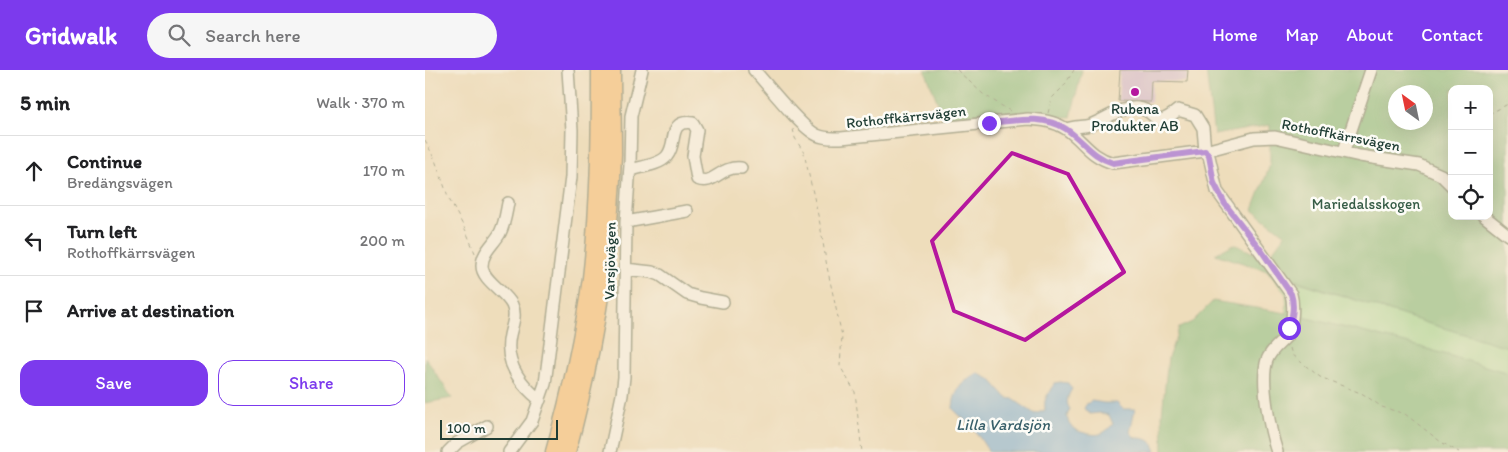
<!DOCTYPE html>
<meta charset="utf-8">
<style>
:root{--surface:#fff;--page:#f6f6f6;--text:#202124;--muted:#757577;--line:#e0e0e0;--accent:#7c3aed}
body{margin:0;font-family:Itim,sans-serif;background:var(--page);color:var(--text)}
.controls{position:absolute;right:15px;top:15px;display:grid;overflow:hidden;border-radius:10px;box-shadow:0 5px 20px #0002}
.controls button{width:45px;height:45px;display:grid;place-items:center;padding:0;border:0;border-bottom:1px solid var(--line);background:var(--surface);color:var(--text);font:25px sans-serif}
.compass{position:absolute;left:963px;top:15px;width:45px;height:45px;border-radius:50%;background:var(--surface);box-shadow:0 5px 20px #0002;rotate:327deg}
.scale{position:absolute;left:15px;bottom:12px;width:118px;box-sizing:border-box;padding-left:5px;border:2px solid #1f3d34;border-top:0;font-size:14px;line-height:18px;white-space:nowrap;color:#1f3d34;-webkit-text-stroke:4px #fdfcf7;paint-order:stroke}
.stop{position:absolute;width:15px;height:15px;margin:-11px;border:4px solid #7c3aed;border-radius:50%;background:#fff}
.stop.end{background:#7c3aed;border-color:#fff;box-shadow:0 1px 5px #0008}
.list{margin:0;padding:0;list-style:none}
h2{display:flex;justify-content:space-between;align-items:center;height:65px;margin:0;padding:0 20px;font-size:21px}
h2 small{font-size:16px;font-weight:400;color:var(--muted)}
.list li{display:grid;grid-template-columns:32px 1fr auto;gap:15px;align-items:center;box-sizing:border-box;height:70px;padding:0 20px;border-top:1px solid var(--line)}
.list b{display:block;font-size:19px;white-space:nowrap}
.list p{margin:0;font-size:16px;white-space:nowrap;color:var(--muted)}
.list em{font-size:16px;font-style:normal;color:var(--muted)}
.actions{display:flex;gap:10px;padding:15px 20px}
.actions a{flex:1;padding:11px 0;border:1px solid var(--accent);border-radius:15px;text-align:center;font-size:18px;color:var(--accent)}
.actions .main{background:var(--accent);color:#fff}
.icon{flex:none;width:28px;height:28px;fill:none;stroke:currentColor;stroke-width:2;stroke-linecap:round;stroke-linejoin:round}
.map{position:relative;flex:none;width:1083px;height:382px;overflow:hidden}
header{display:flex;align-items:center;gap:30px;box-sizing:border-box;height:70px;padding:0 25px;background:var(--accent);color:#fff}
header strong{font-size:24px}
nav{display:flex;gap:28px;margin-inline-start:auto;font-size:18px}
.search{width:350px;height:45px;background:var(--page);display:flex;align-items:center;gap:12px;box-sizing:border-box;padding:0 18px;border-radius:28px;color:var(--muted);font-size:19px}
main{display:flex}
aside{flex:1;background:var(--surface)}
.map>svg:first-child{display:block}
</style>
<header>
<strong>Gridwalk</strong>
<div class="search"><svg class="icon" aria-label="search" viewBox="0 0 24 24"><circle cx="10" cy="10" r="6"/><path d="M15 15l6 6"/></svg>Search here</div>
<nav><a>Home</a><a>Map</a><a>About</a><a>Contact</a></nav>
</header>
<main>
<aside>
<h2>5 min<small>Walk · 370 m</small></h2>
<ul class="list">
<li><svg class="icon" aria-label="ahead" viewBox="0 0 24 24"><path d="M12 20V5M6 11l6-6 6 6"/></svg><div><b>Continue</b><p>Bredängsvägen</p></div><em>170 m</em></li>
<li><svg class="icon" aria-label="left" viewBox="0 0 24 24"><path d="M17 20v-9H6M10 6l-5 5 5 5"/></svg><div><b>Turn left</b><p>Rothoffkärrsvägen</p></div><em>200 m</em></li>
<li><svg class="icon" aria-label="arrive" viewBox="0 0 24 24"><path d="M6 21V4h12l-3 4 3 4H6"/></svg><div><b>Arrive at destination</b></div></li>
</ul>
<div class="actions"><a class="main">Save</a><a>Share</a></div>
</aside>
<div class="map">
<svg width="1083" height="382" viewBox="0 0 1083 382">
<rect width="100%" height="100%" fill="#fdfcf7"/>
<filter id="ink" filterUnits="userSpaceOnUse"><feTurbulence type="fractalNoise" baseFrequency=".02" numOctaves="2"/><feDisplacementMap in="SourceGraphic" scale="10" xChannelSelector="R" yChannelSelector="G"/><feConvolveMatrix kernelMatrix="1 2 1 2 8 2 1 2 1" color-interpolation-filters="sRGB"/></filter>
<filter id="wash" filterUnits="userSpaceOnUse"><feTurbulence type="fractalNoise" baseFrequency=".0096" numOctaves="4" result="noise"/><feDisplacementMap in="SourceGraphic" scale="20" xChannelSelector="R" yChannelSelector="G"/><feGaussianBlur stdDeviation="1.12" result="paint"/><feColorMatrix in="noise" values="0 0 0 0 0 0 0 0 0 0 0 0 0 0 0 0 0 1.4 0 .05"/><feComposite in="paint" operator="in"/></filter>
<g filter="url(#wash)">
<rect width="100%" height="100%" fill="#edb"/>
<path fill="#97dc95" stroke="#5b8c64" d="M843,202L1002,253L1083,277V303L992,276L862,243L861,224Z"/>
<path fill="#79bc7e" stroke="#4c7c59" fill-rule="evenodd" d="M500,0H657L646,47L586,46L519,49Z
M781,0H1083V277L1002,253L790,184L809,174L842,189L860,165L828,140L845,95V55L789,65ZM1027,19H1064V146H1027ZM971,22H1001V52H971Z
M788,231L862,243L992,276L1083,303V382H738L737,344L743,288L754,258L767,252Z
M0,287L27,328L0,333Z"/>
<path fill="#72afe4" stroke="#48768c" d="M553,303L565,309L582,328L588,329L610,344L620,340C620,336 619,332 621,328C624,321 627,322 629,313L635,312L643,313L647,319C643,325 640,333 645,339L642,346C643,350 643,354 647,357C651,362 669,366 675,364C681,362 684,358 688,354L684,345L674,343L665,344L659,339L661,334L667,331L679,333H692L698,339H710L705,362L710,368C722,368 728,370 731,382H564L549,359L528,339C529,319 536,313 553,303Z"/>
<g id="blocks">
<path fill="#c7a9da" d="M695,0H763L762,12L727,11L726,32L693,31Z"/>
</g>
</g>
<g filter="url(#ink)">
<use href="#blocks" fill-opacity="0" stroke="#677563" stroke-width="1"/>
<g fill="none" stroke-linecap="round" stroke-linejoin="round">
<defs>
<path id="minor" d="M329,0C343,15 376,58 392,65C400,69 408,68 416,68L603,49C617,50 629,51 641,59C659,71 664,86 688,93L780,81L829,68L850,67L935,86L994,95L1016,105L1027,116
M642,59C649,56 657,57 665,55C680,50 696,36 713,38C734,40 726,62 753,40L770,45L778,58L780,81L784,86L792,121L866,224C869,234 868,257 862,266C855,274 846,279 842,290C835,310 845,361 852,382
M919,81L946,0
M205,100C215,97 235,95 242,86C253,73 242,49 268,53L272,60L268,86L272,109C290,116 294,96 316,98
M83,133C81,143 80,153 75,163C69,174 57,182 57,196C57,210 81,222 87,235C92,245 87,255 85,265C79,292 95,314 115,330
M1059,146L1083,165
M201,152L262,141
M200,199L227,202L235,205L262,224L276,228L298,232
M23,382L32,373L62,356
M84,382L107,351L120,314L146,107L147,60L143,0
M185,382L197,325L199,307L201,152L205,95L206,46L217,0"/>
<path id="highway" d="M129,382C145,325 158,267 166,208C174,139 175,70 175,0
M142,382C168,286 185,184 188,84C188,56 187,28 187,0"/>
</defs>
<use href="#minor" stroke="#677563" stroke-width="14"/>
<use href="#highway" stroke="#677563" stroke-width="19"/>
<path stroke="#677563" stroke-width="1" stroke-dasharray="4 4" stroke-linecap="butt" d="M532,0L558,24L585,41
M623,43L627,28L639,16L649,0
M1064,44L1083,34
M368,59L370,68L379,83L395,154L402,197L417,266L415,296L430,322L437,382
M0,70L10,90L24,129L41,161L50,183
M865,278L867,285L895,307L938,324L957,337L980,344L1016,372L1034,382"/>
<use href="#minor" stroke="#fff" stroke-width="11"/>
<use href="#highway" stroke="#fdbc70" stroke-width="16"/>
</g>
</g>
<g fill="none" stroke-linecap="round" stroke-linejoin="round" filter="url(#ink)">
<path stroke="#7c3aed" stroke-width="6" d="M564,53C589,51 618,44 641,59C659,71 666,86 688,93L780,81L784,86L789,113L800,134L836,180L866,224C870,236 867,247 864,258"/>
</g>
<path d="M0 0H1083V382H0ZM587,83L643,104L699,202L600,270L529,241L507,171Z" fill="#edb" fill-opacity=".55" fill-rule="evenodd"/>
<path fill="none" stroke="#b5179e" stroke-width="4" stroke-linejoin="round" d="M587,83L643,104L699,202L600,270L529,241L507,171Z"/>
<circle fill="#b5179e" stroke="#fdfcf7" stroke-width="2" cx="710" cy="22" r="5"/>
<g text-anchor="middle" stroke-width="5" stroke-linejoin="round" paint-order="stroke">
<g font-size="15" fill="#1f3d34" stroke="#fdfcf7">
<text x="710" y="44">Rubena<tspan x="710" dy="17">Produkter AB</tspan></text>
</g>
<g font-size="15" fill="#1f3d34" stroke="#fdfcf7">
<text transform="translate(481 47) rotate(-6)" y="5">Rothoffkärrsvägen</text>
<text transform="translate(916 65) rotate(11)" y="5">Rothoffkärrsvägen</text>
<text transform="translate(185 191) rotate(-89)" y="5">Varsjövägen</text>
</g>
<g font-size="15" fill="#375d47" stroke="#fdfcf7">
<text x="941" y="139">Mariedalsskogen</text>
</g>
<g font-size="16" font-style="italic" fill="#385f69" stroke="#fdfcf7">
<text x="578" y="360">Lilla Vardsjön</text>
</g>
</g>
</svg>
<div class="controls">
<button>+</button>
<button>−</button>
<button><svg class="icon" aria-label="locate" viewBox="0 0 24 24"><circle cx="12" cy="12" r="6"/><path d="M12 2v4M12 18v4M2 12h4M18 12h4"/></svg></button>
</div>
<svg class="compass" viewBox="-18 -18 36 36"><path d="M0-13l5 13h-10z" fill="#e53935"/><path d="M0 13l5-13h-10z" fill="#757577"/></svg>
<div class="scale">100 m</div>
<div class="stop" style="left:864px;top:258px"></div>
<div class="stop end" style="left:564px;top:53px"></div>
</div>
</main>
